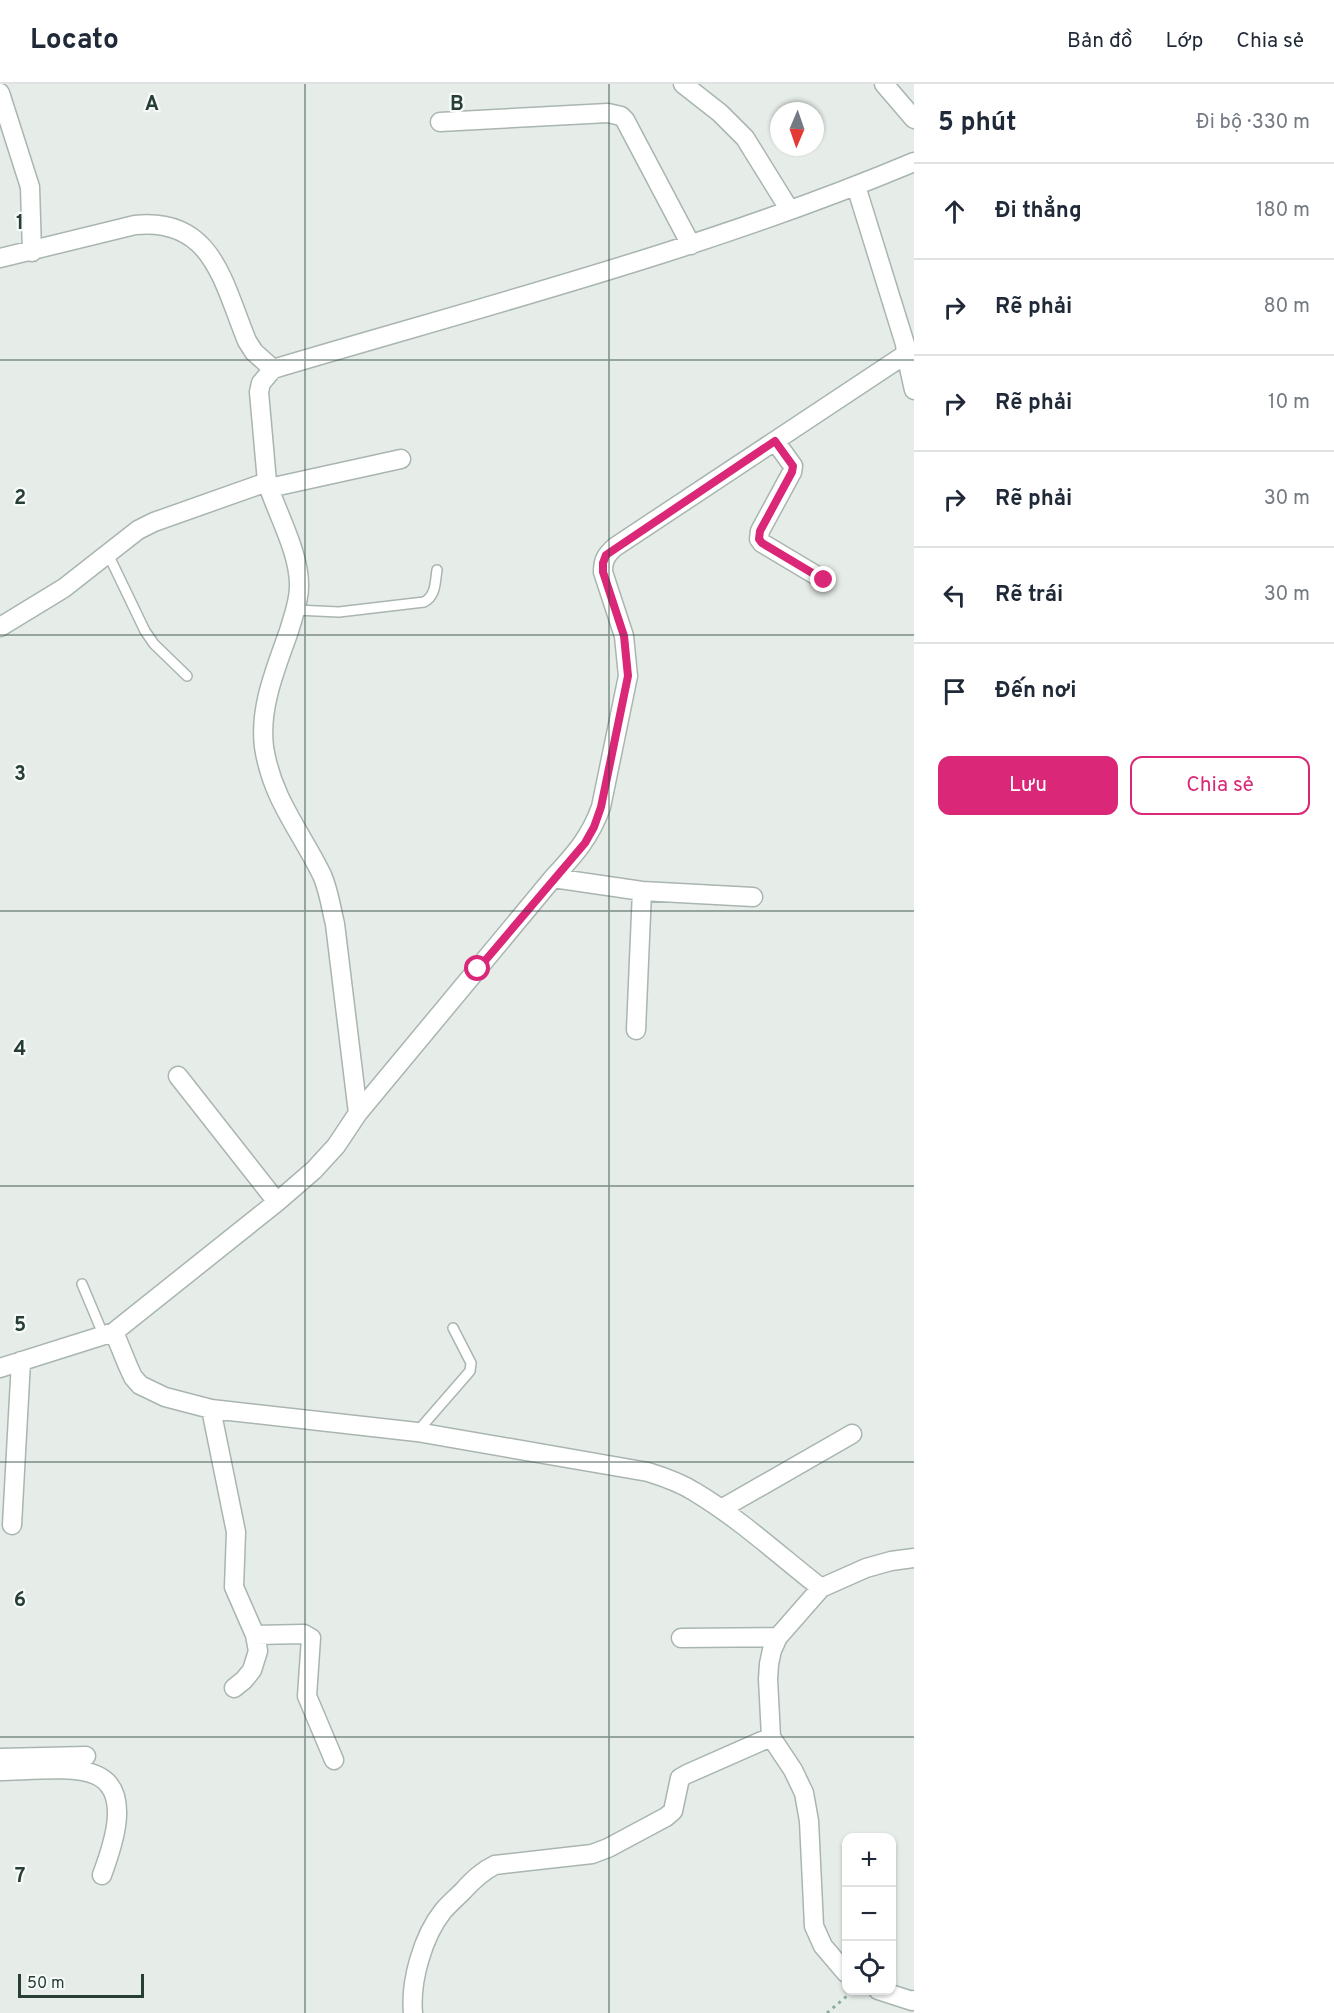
<!DOCTYPE html>
<html lang="vi">
<meta charset="utf-8">
<style>
:root{--surface:#fff;--page:#f2f2f3;--text:#1f2937;--muted:#747a83;--line:#e0e1e3;--accent:#db2777}
body{margin:0;font-family:Overpass,sans-serif;background:var(--page);color:var(--text)}
.controls{position:absolute;right:18px;bottom:18px;display:grid;overflow:hidden;border-radius:12px;box-shadow:0 2px 4px #0004}
.controls button{width:54px;height:54px;display:grid;place-items:center;padding:0;border:0;border-bottom:2px solid var(--line);background:var(--surface);color:var(--text);font:30px sans-serif}
.compass{position:absolute;left:770px;top:18px;width:54px;height:54px;border-radius:50%;background:var(--surface);box-shadow:0 2px 4px #0004;rotate:182deg}
.scale{position:absolute;left:18px;bottom:15px;width:126px;box-sizing:border-box;padding-left:6px;border:3px solid #263e36;border-top:0;font-size:16px;line-height:21px;white-space:nowrap;color:#263e36;-webkit-text-stroke:4px #f6faf8;paint-order:stroke}
.stop{position:absolute;width:18px;height:18px;margin:-14px;border:4px solid #db2777;border-radius:50%;background:#fff}
.stop.end{background:#db2777;border-color:#fff;box-shadow:0 2px 6px #0008}
.list{margin:0;padding:0;list-style:none}
h2{display:flex;justify-content:space-between;align-items:center;height:78px;margin:0;padding:0 24px;font-size:26px}
h2 small{font-size:20px;font-weight:400;color:var(--muted)}
.list li{display:grid;grid-template-columns:39px 1fr auto;gap:18px;align-items:center;box-sizing:border-box;height:96px;padding:0 24px;border-top:2px solid var(--line)}
.list b{display:block;font-size:22px;white-space:nowrap}
.list em{font-size:20px;font-style:normal;color:var(--muted)}
.actions{display:flex;gap:12px;padding:18px 24px}
.actions a{flex:1;padding:14px 0;border:2px solid var(--accent);border-radius:12px;text-align:center;font-size:21px;color:var(--accent)}
.actions .main{background:var(--accent);color:#fff}
.icon{flex:none;width:33px;height:33px;fill:none;stroke:currentColor;stroke-width:2;stroke-linecap:round;stroke-linejoin:round}
.map{position:relative;flex:none;width:914px;height:1929px;overflow:hidden}
header{display:flex;align-items:center;gap:36px;box-sizing:border-box;height:84px;padding:0 30px;background:var(--surface);border-bottom:2px solid var(--line)}
header strong{font-size:28px}
nav{display:flex;gap:33px;margin-inline-start:auto;font-size:21px}
main{display:flex}
aside{flex:1;background:var(--surface)}
.map>svg:first-child{display:block}
</style>
<header>
<strong>Locato</strong>
<nav><a>Bản đồ</a><a>Lớp</a><a>Chia sẻ</a></nav>
</header>
<main>
<div class="map">
<svg width="914" height="1929" viewBox="0 0 914 1929">
<rect width="100%" height="100%" fill="#e6ede9"/>
<g fill="none" stroke-linecap="round" stroke-linejoin="round">
<defs>
<path id="lane" d="M108,470L145,547L154,560L187,592
M296,526L339,528L424,518C436,512 435,498 437,486
M82,1200L103,1250
M417,1348L470,1287L471,1279L453,1244"/>
<path id="street" d="M683,0L720,29L745,54L789,125
M884,0L914,35
M0,9L30,103L32,168
M440,38L608,29L621,32L625,36L691,161
M0,174L135,141C213,133 223,199 247,257L254,268L273,285C488,221 707,165 914,78
M906,270L914,306
M775,357L793,382L792,388L760,447L759,455L762,459L824,496
M267,398C277,430 300,469 299,503C299,518 293,533 289,547C276,584 259,623 264,663C272,715 300,746 322,791C329,807 331,824 335,840L358,1029
M269,404L401,375
M0,543L64,504L138,446L154,438L267,398L259,308L261,299L273,285
M553,794L642,807L753,813
M636,946L642,807
M178,992L277,1118
M114,1248L128,1282L133,1293L140,1301L165,1313L211,1325L417,1348L648,1388C664,1393 681,1399 695,1408C740,1435 780,1472 821,1504
M0,1284L114,1248L277,1118L314,1086L336,1062L358,1029L553,794C574,771 590,754 601,723L628,592L624,552L603,488C603,476 606,471 615,463L906,270L905,260L856,102
M211,1325L236,1448L234,1503L255,1551L258,1567L252,1586L244,1596L234,1604
M721,1425L852,1350
M12,1441L21,1277
M255,1551L304,1550L311,1554L307,1612L334,1676
M681,1554L778,1553
M0,1674L86,1672
M0,1687C26,1687 74,1681 96,1691C133,1707 112,1764 102,1791
M846,1889L823,1862L814,1842L809,1737L804,1709L793,1686L771,1653L768,1595L769,1580L772,1566L778,1553L821,1504L866,1484L891,1477L914,1474
M878,1906L912,1917L914,1916
M413,1929C410,1897 423,1852 443,1827C449,1820 456,1814 463,1807C473,1796 482,1787 495,1781L592,1770L608,1764L666,1733L673,1727L680,1694L687,1690L771,1653"/>
</defs>
<use href="#lane" stroke="#a9b5b0" stroke-width="12"/>
<use href="#street" stroke="#a9b5b0" stroke-width="21"/>
<path stroke="#89aea0" stroke-width="3" stroke-dasharray="3 4.5" stroke-linecap="butt" d="M827,1929L854,1906"/>
<use href="#lane" stroke="#fff" stroke-width="9"/>
<use href="#street" stroke="#fff" stroke-width="18"/>
</g>
<g fill="none" stroke-linecap="round" stroke-linejoin="round">
<path stroke="#db2777" stroke-width="8" d="M478,885L585,759L594,743L601,723L628,592L624,552L603,488V479L606,471L775,357L793,382L792,388L760,447L759,455L762,459L824,496"/>
</g>
<path fill="none" stroke="#263e36" stroke-width="1.5" stroke-opacity="0.55" d="M305,0V1929M609,0V1929M0,276H914M0,551H914M0,827H914M0,1102H914M0,1378H914M0,1653H914"/>
<g font-size="20" text-anchor="middle" font-weight="bold" fill="#263e36" stroke="#f6faf8" stroke-width="4.5" stroke-linejoin="round" paint-order="stroke">
<text x="152" y="26">A</text>
<text x="457" y="26">B</text>
<text x="20" y="145">1</text>
<text x="20" y="420">2</text>
<text x="20" y="696">3</text>
<text x="20" y="971">4</text>
<text x="20" y="1247">5</text>
<text x="20" y="1522">6</text>
<text x="20" y="1798">7</text>
</g>
</svg>
<div class="controls">
<button>+</button>
<button>−</button>
<button><svg class="icon" aria-label="locate" viewBox="0 0 24 24"><circle cx="12" cy="12" r="6"/><path d="M12 2v4M12 18v4M2 12h4M18 12h4"/></svg></button>
</div>
<svg class="compass" viewBox="-18 -18 36 36"><path d="M0-13l5 13h-10z" fill="#e53935"/><path d="M0 13l5-13h-10z" fill="#747a83"/></svg>
<div class="scale">50 m</div>
<div class="stop" style="left:478px;top:885px"></div>
<div class="stop end" style="left:824px;top:496px"></div>
</div>
<aside>
<h2>5 phút<small>Đi bộ · 330 m</small></h2>
<ul class="list">
<li><svg class="icon" aria-label="ahead" viewBox="0 0 24 24"><path d="M12 20V5M6 11l6-6 6 6"/></svg><div><b>Đi thẳng</b></div><em>180 m</em></li>
<li><svg class="icon" aria-label="right" viewBox="0 0 24 24"><path d="M7 20v-9h11M14 6l5 5-5 5"/></svg><div><b>Rẽ phải</b></div><em>80 m</em></li>
<li><svg class="icon" aria-label="right" viewBox="0 0 24 24"><path d="M7 20v-9h11M14 6l5 5-5 5"/></svg><div><b>Rẽ phải</b></div><em>10 m</em></li>
<li><svg class="icon" aria-label="right" viewBox="0 0 24 24"><path d="M7 20v-9h11M14 6l5 5-5 5"/></svg><div><b>Rẽ phải</b></div><em>30 m</em></li>
<li><svg class="icon" aria-label="left" viewBox="0 0 24 24"><path d="M17 20v-9H6M10 6l-5 5 5 5"/></svg><div><b>Rẽ trái</b></div><em>30 m</em></li>
<li><svg class="icon" aria-label="arrive" viewBox="0 0 24 24"><path d="M6 21V4h12l-3 4 3 4H6"/></svg><div><b>Đến nơi</b></div></li>
</ul>
<div class="actions"><a class="main">Lưu</a><a>Chia sẻ</a></div>
</aside>
</main>
